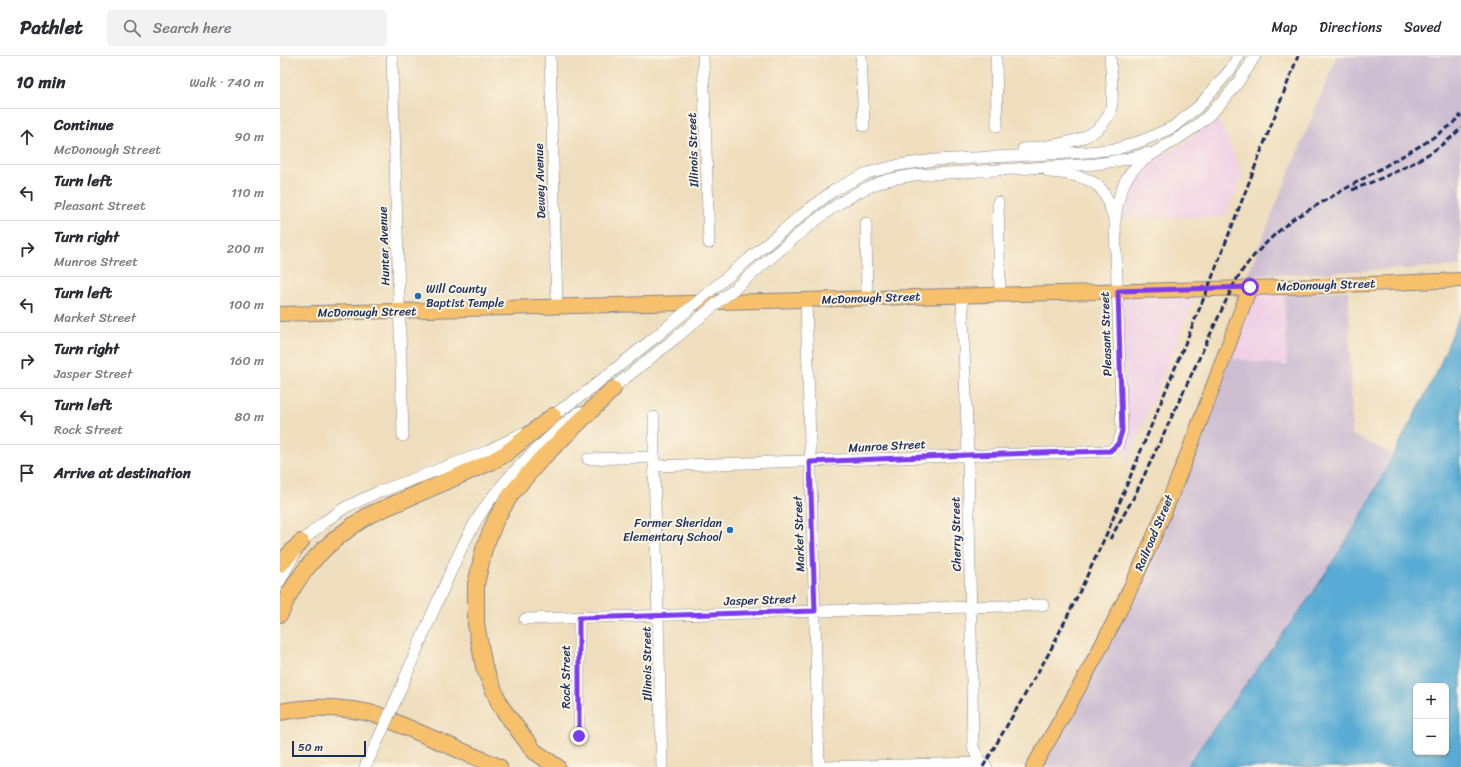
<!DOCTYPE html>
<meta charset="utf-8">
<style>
:root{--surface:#fff;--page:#f2f2f3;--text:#2b2b33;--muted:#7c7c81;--line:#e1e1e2}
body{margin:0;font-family:Sriracha,sans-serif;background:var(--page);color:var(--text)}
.controls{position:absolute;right:12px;bottom:12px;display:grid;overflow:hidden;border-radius:6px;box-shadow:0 1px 3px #0004}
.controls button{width:36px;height:36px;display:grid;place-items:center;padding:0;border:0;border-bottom:1px solid var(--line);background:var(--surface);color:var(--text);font:20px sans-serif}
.scale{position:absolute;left:12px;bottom:10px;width:74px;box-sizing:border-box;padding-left:4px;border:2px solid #1b2f5e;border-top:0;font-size:11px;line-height:14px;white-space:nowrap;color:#1b2f5e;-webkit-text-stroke:3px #fcf5e5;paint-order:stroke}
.stop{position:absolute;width:12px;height:12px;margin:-9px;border:3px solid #7c3aed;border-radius:50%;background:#fff}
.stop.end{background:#7c3aed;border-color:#fff;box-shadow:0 1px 4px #0008}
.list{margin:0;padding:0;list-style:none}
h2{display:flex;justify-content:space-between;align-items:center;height:52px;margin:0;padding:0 16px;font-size:17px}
h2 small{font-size:13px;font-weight:400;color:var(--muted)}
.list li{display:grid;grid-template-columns:26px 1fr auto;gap:12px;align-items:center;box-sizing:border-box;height:56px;padding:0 16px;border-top:1px solid var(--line)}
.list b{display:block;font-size:15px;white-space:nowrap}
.list p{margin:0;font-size:13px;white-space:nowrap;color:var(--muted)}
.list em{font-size:13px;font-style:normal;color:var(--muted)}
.icon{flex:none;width:22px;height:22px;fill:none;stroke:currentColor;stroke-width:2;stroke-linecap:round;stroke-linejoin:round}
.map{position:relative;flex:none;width:1181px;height:711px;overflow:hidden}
header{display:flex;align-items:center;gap:24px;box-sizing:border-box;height:56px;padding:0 20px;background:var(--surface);border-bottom:1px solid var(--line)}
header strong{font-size:19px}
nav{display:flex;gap:22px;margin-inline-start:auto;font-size:14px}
.search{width:280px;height:36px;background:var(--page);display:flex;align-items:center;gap:10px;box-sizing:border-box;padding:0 14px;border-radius:6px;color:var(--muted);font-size:15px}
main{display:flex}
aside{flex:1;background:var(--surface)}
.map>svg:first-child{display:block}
</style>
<header>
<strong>Pathlet</strong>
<div class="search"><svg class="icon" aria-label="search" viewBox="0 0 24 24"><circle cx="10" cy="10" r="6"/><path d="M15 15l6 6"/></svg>Search here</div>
<nav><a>Map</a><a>Directions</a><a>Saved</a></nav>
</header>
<main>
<aside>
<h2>10 min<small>Walk · 740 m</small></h2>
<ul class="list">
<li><svg class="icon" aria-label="ahead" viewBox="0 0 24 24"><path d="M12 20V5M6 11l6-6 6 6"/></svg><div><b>Continue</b><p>McDonough Street</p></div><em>90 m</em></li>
<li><svg class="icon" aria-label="left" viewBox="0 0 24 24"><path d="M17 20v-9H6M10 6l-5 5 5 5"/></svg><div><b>Turn left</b><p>Pleasant Street</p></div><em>110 m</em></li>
<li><svg class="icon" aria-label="right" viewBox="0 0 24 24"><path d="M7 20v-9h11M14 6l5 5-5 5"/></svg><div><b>Turn right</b><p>Munroe Street</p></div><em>200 m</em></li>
<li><svg class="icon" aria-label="left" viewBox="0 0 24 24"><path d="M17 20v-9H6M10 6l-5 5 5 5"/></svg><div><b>Turn left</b><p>Market Street</p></div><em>100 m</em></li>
<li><svg class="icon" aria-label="right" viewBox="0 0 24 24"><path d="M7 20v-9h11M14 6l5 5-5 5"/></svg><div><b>Turn right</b><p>Jasper Street</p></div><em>160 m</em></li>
<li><svg class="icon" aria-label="left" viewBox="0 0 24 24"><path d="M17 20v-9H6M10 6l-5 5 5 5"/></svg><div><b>Turn left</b><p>Rock Street</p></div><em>80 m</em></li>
<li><svg class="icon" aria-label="arrive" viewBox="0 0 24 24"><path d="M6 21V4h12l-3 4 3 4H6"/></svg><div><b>Arrive at destination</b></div></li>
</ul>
</aside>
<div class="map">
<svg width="1181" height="711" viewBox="0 0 1181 711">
<rect width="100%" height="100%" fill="#fcf5e5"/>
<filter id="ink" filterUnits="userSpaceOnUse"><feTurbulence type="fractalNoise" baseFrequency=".025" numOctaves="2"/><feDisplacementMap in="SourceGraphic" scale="8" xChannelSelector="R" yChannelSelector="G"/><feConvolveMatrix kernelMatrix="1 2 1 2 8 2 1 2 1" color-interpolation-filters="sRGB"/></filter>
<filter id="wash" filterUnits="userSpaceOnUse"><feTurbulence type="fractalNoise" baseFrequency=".012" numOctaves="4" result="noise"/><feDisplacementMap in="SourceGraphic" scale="16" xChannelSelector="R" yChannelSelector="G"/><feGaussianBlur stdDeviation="0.9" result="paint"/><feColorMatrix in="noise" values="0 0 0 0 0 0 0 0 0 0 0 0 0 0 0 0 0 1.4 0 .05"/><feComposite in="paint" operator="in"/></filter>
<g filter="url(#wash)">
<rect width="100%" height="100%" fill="#efdebd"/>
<path fill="#efd0e6" d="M938,62L963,118L945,161L843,162L842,145L846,130L868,105L899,91Z
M918,235L846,410L841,239Z
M975,236H1004L1007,310L950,302Z"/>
<path fill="#cdbed2" d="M1057,0H1181V210L967,220Z
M1069,235L1072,379L1114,399L1077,468L1034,535L906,711H759L791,658L950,302L1007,310L1004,236Z"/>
<path fill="#59abd4" stroke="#3a6d99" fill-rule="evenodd" d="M1181,257V711H906L1034,535L1077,468L1156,318ZM1136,630H1166V696H1136Z"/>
</g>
<g filter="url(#ink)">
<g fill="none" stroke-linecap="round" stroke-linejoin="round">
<defs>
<path id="minor" d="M112,0L123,380
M270,0L277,250
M423,0L429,187
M581,0L584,70
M716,0L717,70
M743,93C774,89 826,88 832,47C833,35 831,13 830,0
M769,116C784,117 805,120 817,129C827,137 830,153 834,163
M718,146L720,238
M586,167L587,242
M458,212L519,161L554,134L587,117L619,109L655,104L808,96L837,93L864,84L893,71L919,50L951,13L958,0
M479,212C516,181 558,140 604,125C613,122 624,121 634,119L816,108L847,103L868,97
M682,239L688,399L693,691L700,707L707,711
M526,243L539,711
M328,336L398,280
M374,361V410L382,711
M268,363L305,337L374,282
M308,403L374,401
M374,410C526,406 678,399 830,395L838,388L842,375L835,166C841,103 867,105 912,73C939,54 958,29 975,0
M0,525L21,486L44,466L66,451L96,437L206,396L241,378
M299,562V680
M245,563L763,549
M118,639C134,600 150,562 167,524C179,496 192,468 210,444C235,411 267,382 299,356
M85,711L97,686
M544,711L700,707"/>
<path id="major" d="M0,258L1041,230L1181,224
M753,711C795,641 835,569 868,494C906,408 937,319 970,231"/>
<path id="highway" d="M0,508L21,486
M0,558C17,514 49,484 89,459L213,405L225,398L273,360
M0,656C34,649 64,650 98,659L219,711
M277,711L254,695L221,651L204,611L196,568V528L204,493L216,463L231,438L261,403L333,333"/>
</defs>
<use href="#minor" stroke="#85868e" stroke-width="12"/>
<use href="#major" stroke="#85868e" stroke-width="16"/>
<use href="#highway" stroke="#85868e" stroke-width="18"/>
<use href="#minor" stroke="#fff" stroke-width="11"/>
<use href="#major" stroke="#f7c06c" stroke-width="14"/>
<use href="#highway" stroke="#f7c06c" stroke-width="16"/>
<path stroke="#1b2f5e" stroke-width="3" stroke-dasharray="6 3" stroke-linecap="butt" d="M1072,134C1110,119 1152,102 1181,72
M830,483L855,439L952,232C965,205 990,182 1013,163L1145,87L1170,70L1181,59
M703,711L769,597L798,539L827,477L928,232L1018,0"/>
<defs>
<path id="minor-bridge" d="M398,280L479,212
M374,282L458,212
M97,686L118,639"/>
</defs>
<use href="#minor-bridge" stroke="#85868e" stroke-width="12" stroke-linecap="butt"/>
<use href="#minor-bridge" stroke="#fff" stroke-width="11"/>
</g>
</g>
<g fill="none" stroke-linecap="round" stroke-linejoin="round" filter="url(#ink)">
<path stroke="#7c3aed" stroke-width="5" d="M299,680V562L535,555L530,406L688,399L830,395L838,388L842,375L838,235L970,231"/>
</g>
<g fill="#1f6fb2" stroke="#fcf5e5" stroke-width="1.5">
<circle cx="138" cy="240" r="4"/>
<circle cx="450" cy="474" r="4"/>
</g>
<g text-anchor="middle" stroke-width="4" stroke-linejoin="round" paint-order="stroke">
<g font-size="12" fill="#1b2f5e" stroke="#fcf5e5">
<text transform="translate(413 94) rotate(-92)" y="4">Illinois Street</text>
<text transform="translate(260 125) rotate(-92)" y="4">Dewey Avenue</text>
<text transform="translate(104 190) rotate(-92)" y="4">Hunter Avenue</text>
<text transform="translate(1046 229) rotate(-2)" y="4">McDonough Street</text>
<text transform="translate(591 242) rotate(-2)" y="4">McDonough Street</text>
<text transform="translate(87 256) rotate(-1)" y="4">McDonough Street</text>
<text transform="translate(826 278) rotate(-92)" y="4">Pleasant Street</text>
<text transform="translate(607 390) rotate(-3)" y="4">Munroe Street</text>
<text transform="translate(874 477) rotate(-67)" y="4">Railroad Street</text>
<text transform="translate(519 478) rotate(-92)" y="4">Market Street</text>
<text transform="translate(676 478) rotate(-91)" y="4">Cherry Street</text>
<text transform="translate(480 544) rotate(-2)" y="4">Jasper Street</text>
<text transform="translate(367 608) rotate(-91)" y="4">Illinois Street</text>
<text transform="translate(286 621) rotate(-90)" y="4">Rock Street</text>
</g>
<g font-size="12" fill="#1b2f5e" stroke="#fcf5e5" text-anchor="start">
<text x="146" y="237">Will County<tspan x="146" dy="14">Baptist Temple</tspan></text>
<text x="442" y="471" text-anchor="end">Former Sheridan<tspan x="442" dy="14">Elementary School</tspan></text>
</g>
</g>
</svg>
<div class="controls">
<button>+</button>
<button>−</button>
</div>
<div class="scale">50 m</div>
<div class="stop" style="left:970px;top:231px"></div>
<div class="stop end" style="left:299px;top:680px"></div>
</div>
</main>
